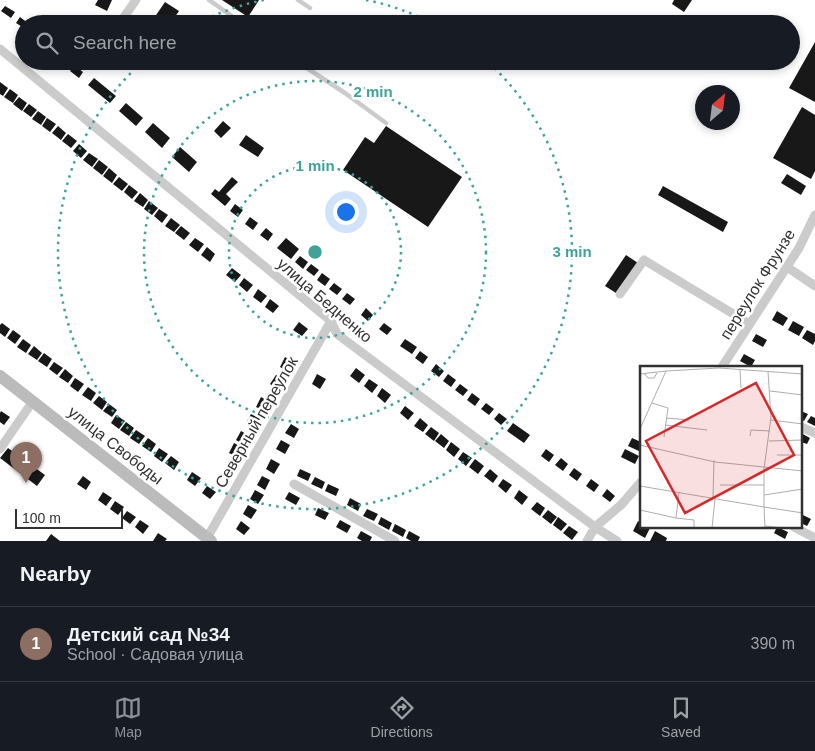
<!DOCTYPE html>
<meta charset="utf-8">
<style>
:root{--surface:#171b24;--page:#20242c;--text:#f1f3f6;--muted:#9ea1a6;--line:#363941;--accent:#8c9099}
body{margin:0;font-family:Arial,sans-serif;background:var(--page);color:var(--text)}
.compass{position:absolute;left:695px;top:85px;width:45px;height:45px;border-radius:50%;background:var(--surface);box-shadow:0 2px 8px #0003;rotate:28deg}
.scale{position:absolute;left:15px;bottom:12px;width:108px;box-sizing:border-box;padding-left:5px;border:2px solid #313131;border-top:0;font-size:14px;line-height:18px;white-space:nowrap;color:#313131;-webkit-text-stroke:4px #fff;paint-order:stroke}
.you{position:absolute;left:345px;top:211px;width:18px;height:18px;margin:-12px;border:4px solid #fff;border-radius:50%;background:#1a73e8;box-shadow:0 0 0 8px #1a73e833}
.badge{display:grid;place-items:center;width:32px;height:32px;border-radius:50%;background:var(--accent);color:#fff;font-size:16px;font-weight:700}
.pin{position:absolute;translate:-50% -41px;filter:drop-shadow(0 1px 2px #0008)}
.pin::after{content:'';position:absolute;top:26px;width:18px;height:15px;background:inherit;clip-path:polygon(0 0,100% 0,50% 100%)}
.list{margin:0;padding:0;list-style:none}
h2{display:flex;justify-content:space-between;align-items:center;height:65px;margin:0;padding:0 20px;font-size:21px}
h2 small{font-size:16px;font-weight:400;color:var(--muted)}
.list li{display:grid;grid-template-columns:32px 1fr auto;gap:15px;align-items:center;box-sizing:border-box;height:75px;padding:0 20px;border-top:1px solid var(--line)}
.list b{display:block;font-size:19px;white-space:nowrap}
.list p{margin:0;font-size:16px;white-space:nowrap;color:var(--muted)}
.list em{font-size:16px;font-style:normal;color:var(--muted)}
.icon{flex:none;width:28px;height:28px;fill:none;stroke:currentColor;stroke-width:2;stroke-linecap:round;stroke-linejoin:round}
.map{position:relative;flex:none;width:815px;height:541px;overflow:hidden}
.search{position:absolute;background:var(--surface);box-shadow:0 2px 8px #0003;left:15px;right:15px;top:15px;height:55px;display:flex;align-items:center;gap:12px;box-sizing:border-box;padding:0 18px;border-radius:28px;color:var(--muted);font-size:19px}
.sheet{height:140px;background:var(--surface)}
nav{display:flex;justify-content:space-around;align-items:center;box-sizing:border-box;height:70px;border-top:1px solid var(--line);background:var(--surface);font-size:14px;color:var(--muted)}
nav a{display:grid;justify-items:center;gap:2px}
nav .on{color:var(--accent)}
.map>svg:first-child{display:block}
</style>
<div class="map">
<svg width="815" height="541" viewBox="0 0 815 541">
<rect width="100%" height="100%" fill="#fff"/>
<path fill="#181818" d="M98,0H112L107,11L95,5Z
M222,0H259L248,17Z
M674,0H692L684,12L672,4Z
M165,2L179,11L170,24H150Z
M5,6L15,12L11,18L1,11Z
M20,17L29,24H24V28L16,23Z
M815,42V102L789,88Z
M74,65L83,72L79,78L70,71Z
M94,78L116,96L110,103L88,85Z
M0,82L8,88L3,96L0,94Z
M10,89L18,95L13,103L4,97Z
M19,97L27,103L22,111L13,104Z
M126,103L143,118L136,126L119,111Z
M29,104L37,110L31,117L23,111Z
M802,107L815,115V171L811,179L773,158Z
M38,111L46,117L41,125L32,119Z
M47,118L56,124L50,132L42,126Z
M223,121L231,128L221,138L214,131Z
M153,123L170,138L162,148L145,132Z
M58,126L66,133L61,140L52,133Z
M386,126L462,177L428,227L343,170L365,137L374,143Z
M68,134L77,141L71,148L62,141Z
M246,135L264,148L258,157L239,145Z
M79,144L87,151L81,158L73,151Z
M180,147L197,162L189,172L172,157Z
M89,153L98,159L92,167L83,160Z
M99,160L108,167L102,175L93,168Z
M109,168L117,175L112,183L103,176Z
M787,174L806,186L801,195L781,183Z
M119,177L128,184L122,191L113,184Z
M232,177L238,182L226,194L231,199L225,206L211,194L215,189L219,192Z
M129,185L138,192L132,199L124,192Z
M663,186L728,222L723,232L658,195Z
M140,193L148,200L143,207L134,201Z
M149,201L158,208L152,215L144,209Z
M235,204L243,210L238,217L230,211Z
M159,209L168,215L162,223L154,216Z
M250,217L258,223L253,230L245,224Z
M171,218L180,225L174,232L165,226Z
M181,226L190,233L184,240L175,233Z
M266,228L273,234L268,241L260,235Z
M195,238L204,244L198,252L189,245Z
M286,238L299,249L291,259L277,248Z
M207,247L215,254L210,262L201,255Z
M626,255L638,263L616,293L605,286Z
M300,256L308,262L303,269L295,262Z
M311,264L319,270L314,276L306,270Z
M232,268L241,275L235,282L226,275Z
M322,273L330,279L325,286L317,280Z
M244,278L253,285L247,292L239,285Z
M334,283L342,289L337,295L329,289Z
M258,289L267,296L261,303L253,297Z
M347,293L355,299L350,305L342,299Z
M270,299L279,306L273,313L265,307Z
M366,308L373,315L368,321L361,315Z
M777,311L788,318L783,326L772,320Z
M793,321L804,327L799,336L788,330Z
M299,322L308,329L302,336L293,330Z
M2,323L10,329L5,337L0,333V325Z
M384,323L392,329L387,335L379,329Z
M13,330L21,336L15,344L7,338Z
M807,330L815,334V341L813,345L802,338Z
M756,334L767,340L763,347L752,341Z
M23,339L31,345L26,353L17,347Z
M405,339L417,347L412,354L400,346Z
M34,346L42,353L37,360L28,354Z
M420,351L428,357L423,364L415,358Z
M44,353L52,359L47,367L38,361Z
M744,354L755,360L751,367L740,361Z
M285,357L294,362L289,372L280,367Z
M54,362L63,368L57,375L49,369Z
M436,364L444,371L439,377L431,371Z
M356,368L365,375L359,383L350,376Z
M65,369L73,376L68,383L59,377Z
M317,374L326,379L320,389L312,384Z
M448,374L456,380L451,387L443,381Z
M276,375L284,380L279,389L270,384Z
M75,378L84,384L78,392L70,386Z
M369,379L378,385L372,393L364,386Z
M460,384L468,390L463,396L455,390Z
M88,387L96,393L91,401L82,395Z
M382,388L391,395L385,403L377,396Z
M472,393L480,399L475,406L467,400Z
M99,396L107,402L102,410L93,403Z
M261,397L270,402L265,411L256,407Z
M486,403L494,409L489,415L481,409Z
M109,404L117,410L112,417L103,411Z
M405,406L414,413L408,420L400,413Z
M1,411L10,417L4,425L0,422V413Z
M801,411L808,414L804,421L801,419Z
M499,413L507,419L501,425L494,419Z
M251,414L260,419L254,428L246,423Z
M116,415L125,421L119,429L111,423Z
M811,416L815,418V426L807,422Z
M420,418L428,425L423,432L414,426Z
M126,422L134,428L129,436L120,430Z
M513,423L530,435L524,443L507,431Z
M291,424L299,429L294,438L285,433Z
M431,427L439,433L434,441L425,434Z
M136,430L145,436L139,444L130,438Z
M241,431L250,436L244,445L236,440Z
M801,433L810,438L807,444L801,442Z
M441,434L449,441L444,448L435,441Z
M148,438L156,444L151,452L142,446Z
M632,438L641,442V452L628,446Z
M281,440L290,445L285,454L276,449Z
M451,442L460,449L454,457L446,450Z
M234,443L243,448L237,457L229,453Z
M8,448L45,475L37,486L0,458Z
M159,448L168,454L162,462L154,456Z
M546,449L554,455L549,462L541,456Z
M625,449L639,456L635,464L621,457Z
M463,452L472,458L466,466L458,459Z
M171,456L179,462L174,470L165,463Z
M561,458L568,464L563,471L555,465Z
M271,459L280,464L274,474L266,469Z
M475,459L484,466L478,474L469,467Z
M574,468L582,474L577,481L569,475Z
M300,469L311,474L308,481L297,476Z
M490,469L498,476L493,483L484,476Z
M192,472L201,478L195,486L187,480Z
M83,476L91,482L86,490L77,484Z
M262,476L270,480L265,490L257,485Z
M315,477L325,482L322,489L311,484Z
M503,479L512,485L506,493L498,486Z
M591,479L599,485L594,492L586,486Z
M328,484L339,489L336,496L325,491Z
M207,486L216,492L210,499L202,493Z
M607,489L615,496L610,502L602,496Z
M255,490L264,495L258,504L250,499Z
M519,490L528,497L522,505L514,498Z
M103,492L112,498L106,506L98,500Z
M289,492L300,498L296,505L285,499Z
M350,498L361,504L358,511L347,505Z
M115,501L124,507L118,515L110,509Z
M537,502L545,508L540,516L531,509Z
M248,505L257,510L251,519L243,514Z
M318,508L329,513L325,520L315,515Z
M367,509L378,514L374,521L363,516Z
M548,510L557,517L551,524L542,517Z
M127,511L136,517L130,524L122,518Z
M801,514L811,519L807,526L801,523Z
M381,517L392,523L389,530L378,524Z
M558,517L567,524L561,531L553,525Z
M140,520L149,526L143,534L135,527Z
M340,520L351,526L347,533L336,527Z
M241,521L250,528L244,535L236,529Z
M638,521L641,523V527L650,528L645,538L633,531Z
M395,524L406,530L403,537L392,531Z
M569,526L578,532L572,540L563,533Z
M777,527L788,532L785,539L774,533Z
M361,531L372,537L370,541H362L357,538Z
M409,531L420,537L418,541H411L406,538Z
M655,531L667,538L666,541H650Z
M158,533L167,539L165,541H153Z
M51,534L60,541H46Z"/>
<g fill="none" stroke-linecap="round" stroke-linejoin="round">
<path stroke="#cbcbcb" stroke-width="4.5" d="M209,0L243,24
M298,0L310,8
M296,61L345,93L386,123"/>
<path stroke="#cbcbcb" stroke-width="9" d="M119,24L136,0
M0,49L331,321L337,334L595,527L617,541
M787,267L815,286
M620,294L644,260L750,324
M722,367L799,248L815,215
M801,427L815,433
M0,449L33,401
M294,484L395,541
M794,527L815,538
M207,538L331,321
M587,541L595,527L621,505L641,482"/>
<path stroke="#bbb" stroke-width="12" d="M0,376L211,541"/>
</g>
<g fill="none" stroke="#3ea49a" stroke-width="2.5" stroke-dasharray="2.5 5">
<circle cx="315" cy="252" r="86"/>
<circle cx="315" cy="252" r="171"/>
<path d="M198 23A257 257 0 0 1 264 0M366 0A257 257 0 0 1 432 23M489 63A257 257 0 1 1 141 63"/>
</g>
<g text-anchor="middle" stroke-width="5" stroke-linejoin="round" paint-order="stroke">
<g font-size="16" fill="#313131" stroke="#fff">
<text transform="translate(757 284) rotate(-58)" y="6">переулок Фрунзе</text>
<text transform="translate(325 300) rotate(41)" y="6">улица Бедненко</text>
<text transform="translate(256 422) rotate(-60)" y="6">Северный переулок</text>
<text transform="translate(116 445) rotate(38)" y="6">улица Свободы</text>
</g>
</g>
<g transform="translate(640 366)">
<rect width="162" height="162" fill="#fff"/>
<path fill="none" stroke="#adadad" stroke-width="1" d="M100,4L101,22M128,6L131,51L124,103V141L163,147M4,7L8,12H14L17,7M0,8L26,5M130,25L163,29M12,37L28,42L24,71M26,52L49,54M131,54L163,58M25,59L67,64M0,63L26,5L79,2L163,8M110,70L111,64L130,65M129,75L163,74M0,79L75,96L163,105M137,89H163M80,119H124M0,120L124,141L125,162M39,126L36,152L54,154V162M124,129L163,123M73,132L74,94M0,144L36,152M125,160L143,162M72,162L75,133M87,162H108"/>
<path fill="#d62828" fill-opacity="0.15" stroke="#d62828" stroke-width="2.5" d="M116,17L154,89L45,147L6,75Z"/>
<rect width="162" height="162" fill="none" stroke="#313131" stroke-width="2.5"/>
</g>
<circle cx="315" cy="252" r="8" fill="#3ea49a" stroke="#fff" stroke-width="2.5"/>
<g font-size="15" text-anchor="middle" font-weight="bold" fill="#3ea49a" stroke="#fff" stroke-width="5" stroke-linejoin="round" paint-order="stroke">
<text x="373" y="97">2 min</text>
<text x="315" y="171">1 min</text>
<text x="572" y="257">3 min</text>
</g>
</svg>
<svg class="compass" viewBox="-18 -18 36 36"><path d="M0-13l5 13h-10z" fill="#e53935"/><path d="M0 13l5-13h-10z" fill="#9ea1a6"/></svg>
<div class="scale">100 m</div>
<div class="you"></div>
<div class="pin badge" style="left:26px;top:483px;background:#8d6e63">1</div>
<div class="search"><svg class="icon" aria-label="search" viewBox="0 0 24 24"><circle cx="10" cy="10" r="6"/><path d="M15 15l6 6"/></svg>Search here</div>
</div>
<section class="sheet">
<h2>Nearby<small></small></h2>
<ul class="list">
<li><span class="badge" style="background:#8d6e63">1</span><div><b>Детский сад №34</b><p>School · Садовая улица</p></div><em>390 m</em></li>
</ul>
</section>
<nav>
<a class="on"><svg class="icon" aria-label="map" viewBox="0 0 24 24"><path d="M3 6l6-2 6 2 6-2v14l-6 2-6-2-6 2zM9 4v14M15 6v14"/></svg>Map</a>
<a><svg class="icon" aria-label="directions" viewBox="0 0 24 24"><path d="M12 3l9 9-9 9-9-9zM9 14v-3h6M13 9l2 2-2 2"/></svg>Directions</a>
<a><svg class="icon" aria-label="saved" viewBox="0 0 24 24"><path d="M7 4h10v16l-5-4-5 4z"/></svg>Saved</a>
</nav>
